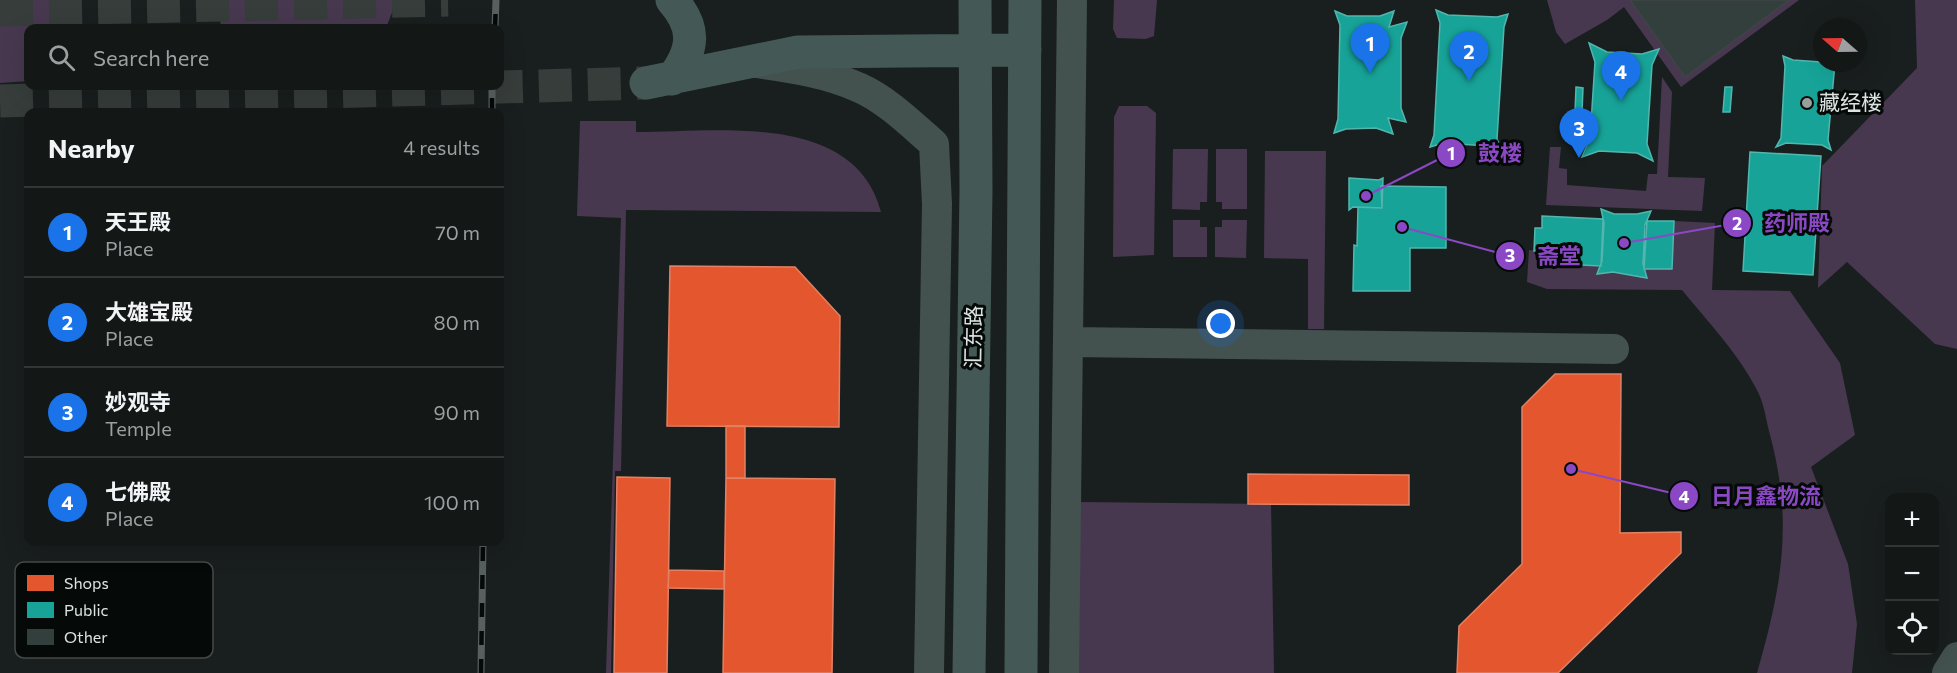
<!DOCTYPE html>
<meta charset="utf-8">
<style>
:root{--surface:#131716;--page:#1c201f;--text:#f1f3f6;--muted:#9d9fa1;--line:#323635;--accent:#1a73e8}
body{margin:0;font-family:Commissioner,"Noto Sans SC",sans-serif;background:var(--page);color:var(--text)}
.controls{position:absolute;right:18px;bottom:18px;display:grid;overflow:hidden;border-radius:12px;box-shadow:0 6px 24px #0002}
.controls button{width:54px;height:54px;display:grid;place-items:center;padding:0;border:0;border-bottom:2px solid var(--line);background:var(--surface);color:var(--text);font:30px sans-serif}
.compass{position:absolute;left:1813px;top:18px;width:54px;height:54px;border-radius:50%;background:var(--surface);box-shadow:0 6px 24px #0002;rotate:290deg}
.you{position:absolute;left:1221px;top:324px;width:21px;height:21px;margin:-15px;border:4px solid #fff;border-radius:50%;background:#1a73e8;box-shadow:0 0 0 9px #1a73e833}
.badge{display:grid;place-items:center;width:39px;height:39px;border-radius:50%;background:var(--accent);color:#fff;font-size:20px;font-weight:700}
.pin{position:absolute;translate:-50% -50px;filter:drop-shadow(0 2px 3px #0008)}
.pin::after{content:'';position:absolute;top:32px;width:21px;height:18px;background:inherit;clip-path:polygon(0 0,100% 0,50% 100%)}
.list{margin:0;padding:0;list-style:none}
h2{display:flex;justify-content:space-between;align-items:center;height:78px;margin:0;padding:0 24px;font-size:26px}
h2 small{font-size:20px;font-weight:400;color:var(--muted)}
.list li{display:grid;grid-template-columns:39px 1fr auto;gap:18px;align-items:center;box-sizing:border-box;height:90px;padding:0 24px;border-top:2px solid var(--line)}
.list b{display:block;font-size:22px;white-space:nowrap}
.list p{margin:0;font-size:20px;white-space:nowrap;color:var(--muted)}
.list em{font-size:20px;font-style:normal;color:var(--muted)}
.icon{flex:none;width:33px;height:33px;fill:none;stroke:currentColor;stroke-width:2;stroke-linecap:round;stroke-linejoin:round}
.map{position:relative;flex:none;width:1957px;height:673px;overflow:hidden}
.search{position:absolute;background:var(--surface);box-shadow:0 6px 24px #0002;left:24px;top:24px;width:480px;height:66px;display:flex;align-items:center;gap:15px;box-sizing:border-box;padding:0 21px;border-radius:12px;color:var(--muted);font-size:22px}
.panel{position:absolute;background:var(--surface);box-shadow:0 6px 24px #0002;left:24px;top:108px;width:480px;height:438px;border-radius:12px}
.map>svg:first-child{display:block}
</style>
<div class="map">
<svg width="1957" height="673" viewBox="0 0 1957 673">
<rect width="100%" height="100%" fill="#191f1e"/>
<path fill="#47384f" d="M0,0H73V28H28V81L0,83Z
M214,0H397L386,28H222Z
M1114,0H1157L1154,36L1146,39L1117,38L1113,29Z
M1547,0H1799L1681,87L1624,7L1607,20L1565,44L1556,32Z
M1915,0H1957V349L1935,344L1847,262L1818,288L1822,166L1917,68Z
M1662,77L1672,92L1668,177L1705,178L1702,211L1546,205L1550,147H1561L1559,168L1567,169V185L1646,191L1648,174H1657Z
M1119,106H1147L1156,113L1154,255L1113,257L1114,117Z
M580,121H636V132C717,132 855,111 881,212L626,210L621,471H615L611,673H606L621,218L577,216Z
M1173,149H1208L1207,202H1200V210L1172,209Z
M1216,149H1247V209H1222V202H1216Z
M1265,151H1326L1324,329H1308V259L1264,258Z
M1173,220H1200V227H1207V257H1173Z
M1222,220H1247L1246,258L1215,257V227H1222Z
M1674,221L1715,223L1712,290L1790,291L1840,363L1855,435L1811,467L1848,564L1857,624L1852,673H1757C1782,585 1794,522 1769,431C1766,419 1764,404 1758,392C1739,354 1708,322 1682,290L1547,289L1527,282L1529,250L1541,251V263L1601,266L1598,274L1644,269H1672Z
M1077,502L1271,504L1274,673H1075Z"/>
<path fill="#e4572e" stroke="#e28164" stroke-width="1.5" d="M670,266L795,267L840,316L839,427L667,426Z
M1555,374H1621L1620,533L1681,532V553L1558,673H1457L1459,626L1522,564V407Z
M726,426H745V478H726Z
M1248,474L1409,475V505L1248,504Z
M617,477L670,478L667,673H614Z
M726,478L835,479L832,673H723Z
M669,570L724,571V589L668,588Z"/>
<path fill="#17a398" stroke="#52b6ae" stroke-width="1.5" d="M1436,10L1448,15L1497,17L1508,14L1504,27L1497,139L1502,151L1488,146L1443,143L1430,147L1434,135L1440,23Z
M1335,11L1347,16H1380L1394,11L1389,27L1407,22L1401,38V108L1406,122L1388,118L1393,134L1376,128L1346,129L1334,133L1338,119L1340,25Z
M1589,43L1607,52L1642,54L1659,49L1652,65L1647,144L1653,161L1637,153L1599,151L1582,157L1590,138L1595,62Z
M1783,56L1793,60L1835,63L1828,140L1831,150L1822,145L1786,143L1776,147L1781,138L1785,66Z
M1576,87L1583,88L1582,112H1575Z
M1725,87H1732L1730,112H1723Z
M1750,152L1821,156L1813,275L1743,271Z
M1349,178L1379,180L1383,178L1382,208L1353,207L1349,210Z
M1381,186L1446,187V248H1410V291H1353L1354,245L1357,246L1358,207L1382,208Z
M1601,209L1614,214H1637L1651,211L1645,225L1643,264L1647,278L1613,272L1597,274L1602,261L1604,223Z
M1542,216L1603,219L1601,266L1541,263V251H1534L1535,228H1542Z
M1647,221H1674L1672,269H1644Z"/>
<path fill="#333f3d" stroke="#3e4544" stroke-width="1.5" d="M1630,0H1789L1685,77Z"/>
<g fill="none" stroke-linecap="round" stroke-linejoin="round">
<path stroke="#363d3b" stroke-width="33" stroke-dasharray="33 16" stroke-linecap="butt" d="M0,10L448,0
M0,101L646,83"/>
<path stroke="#43524f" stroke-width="30" d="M756,63C792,68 827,73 860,88C887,100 912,125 934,144L937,204L929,673
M1069,342L1614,349
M1064,673L1072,0
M1947,673L1957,657"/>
<path stroke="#445955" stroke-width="33" d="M672,0C697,28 694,50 672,79
M646,83L798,52L1025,50
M969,673L976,191L975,0
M1021,673L1025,0"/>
<defs>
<path id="rail" d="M495,28L496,0
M492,112V86
M481,673L483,542"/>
</defs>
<use href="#rail" stroke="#57605f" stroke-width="7"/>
<use href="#rail" stroke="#050a09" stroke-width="4.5" stroke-dasharray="14" stroke-linecap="butt"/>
</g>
<circle fill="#989f9d" stroke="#050a09" stroke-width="2" cx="1807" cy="103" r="6"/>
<g text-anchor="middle" stroke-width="6" stroke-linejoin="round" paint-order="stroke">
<g font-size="21" fill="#dce4e2" stroke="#050a09" text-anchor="start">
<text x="1819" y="110">藏经楼</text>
</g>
<g font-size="21" fill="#dce4e2" stroke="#050a09">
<text transform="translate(974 337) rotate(-89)" y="7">汇东路</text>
</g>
</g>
<rect x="15" y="562" width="198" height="96" rx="9" fill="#050a09" stroke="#464b4a" stroke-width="1.5"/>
<rect x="27" y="575" width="27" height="16" fill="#e4572e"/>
<rect x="27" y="602" width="27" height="16" fill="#17a398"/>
<rect x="27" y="629" width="27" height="16" fill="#333f3d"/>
<g font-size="16" fill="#dce4e2">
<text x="64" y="589">Shops</text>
<text x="64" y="616">Public</text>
<text x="64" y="643">Other</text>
</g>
<path fill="none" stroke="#8a48c4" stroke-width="2" d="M1366 196L1451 153M1624 243L1737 223M1402 227L1510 256M1571 469L1684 496"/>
<g fill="#8a48c4" stroke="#050a09" stroke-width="2">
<circle cx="1366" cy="196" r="6"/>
<circle cx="1624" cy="243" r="6"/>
<circle cx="1402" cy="227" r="6"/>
<circle cx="1571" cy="469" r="6"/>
<circle cx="1451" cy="153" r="15"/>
<circle cx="1737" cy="223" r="15"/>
<circle cx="1510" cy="256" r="15"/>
<circle cx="1684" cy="496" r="15"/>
</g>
<g font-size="18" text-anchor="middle" font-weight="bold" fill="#fff">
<text x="1451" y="160">1</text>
<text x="1737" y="230">2</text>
<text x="1510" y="262">3</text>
<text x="1684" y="503">4</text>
</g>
<g font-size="22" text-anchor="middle" font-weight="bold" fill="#8a48c4" stroke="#050a09" stroke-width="6" stroke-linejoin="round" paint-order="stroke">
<text x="1500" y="161">鼓楼</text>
<text x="1797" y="231">药师殿</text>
<text x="1559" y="264">斋堂</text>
<text x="1766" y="504">日月鑫物流</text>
</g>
</svg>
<div class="controls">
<button>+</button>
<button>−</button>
<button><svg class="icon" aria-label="locate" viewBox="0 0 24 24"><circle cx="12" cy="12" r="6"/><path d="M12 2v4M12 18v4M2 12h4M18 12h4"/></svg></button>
</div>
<svg class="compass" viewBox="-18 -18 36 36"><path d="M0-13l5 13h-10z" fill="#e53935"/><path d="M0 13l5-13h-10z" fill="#9d9fa1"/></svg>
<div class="you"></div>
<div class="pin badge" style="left:1370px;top:73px">1</div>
<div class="pin badge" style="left:1469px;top:81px">2</div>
<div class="pin badge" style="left:1579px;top:158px">3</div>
<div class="pin badge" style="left:1621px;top:101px">4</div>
<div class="search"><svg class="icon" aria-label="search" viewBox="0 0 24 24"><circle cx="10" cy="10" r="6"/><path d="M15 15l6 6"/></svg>Search here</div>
<section class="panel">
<h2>Nearby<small>4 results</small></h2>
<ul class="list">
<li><span class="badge">1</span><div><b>天王殿</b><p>Place</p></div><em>70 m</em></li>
<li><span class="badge">2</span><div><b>大雄宝殿</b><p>Place</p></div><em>80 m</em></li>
<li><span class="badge">3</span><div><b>妙观寺</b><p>Temple</p></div><em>90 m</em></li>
<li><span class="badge">4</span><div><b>七佛殿</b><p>Place</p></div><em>100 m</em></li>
</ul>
</section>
</div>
